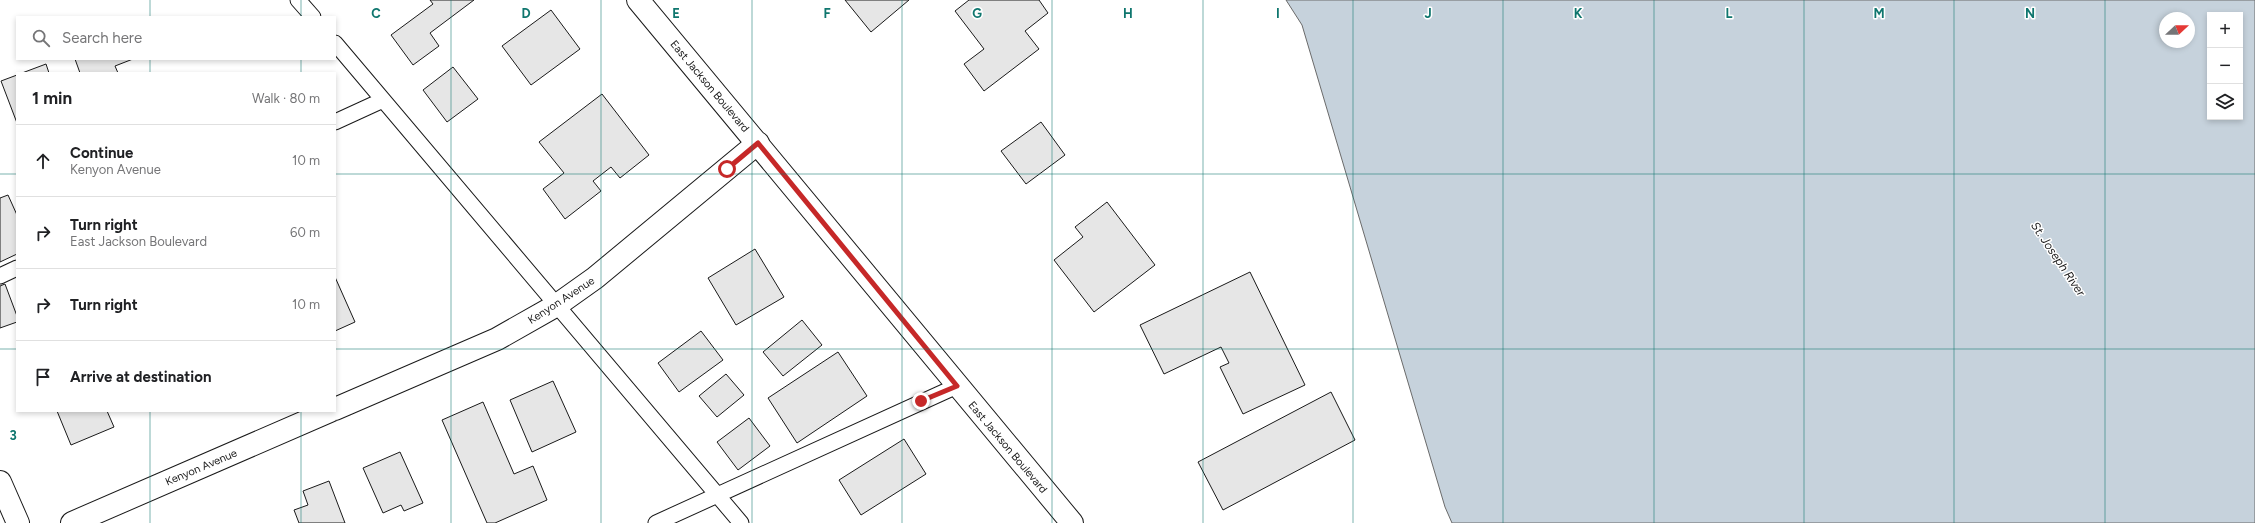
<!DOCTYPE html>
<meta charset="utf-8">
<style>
:root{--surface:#fff;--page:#f6f6f6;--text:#202124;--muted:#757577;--line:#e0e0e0}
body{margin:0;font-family:Figtree,sans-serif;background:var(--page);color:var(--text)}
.controls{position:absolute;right:12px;top:12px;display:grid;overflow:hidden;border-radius:0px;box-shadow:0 2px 6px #0003}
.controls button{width:36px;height:36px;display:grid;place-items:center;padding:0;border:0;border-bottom:1px solid var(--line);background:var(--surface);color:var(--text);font:20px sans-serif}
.compass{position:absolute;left:2159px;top:12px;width:36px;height:36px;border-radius:50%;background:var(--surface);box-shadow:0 2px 6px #0003;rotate:68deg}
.stop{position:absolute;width:12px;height:12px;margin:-9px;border:3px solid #c62828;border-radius:50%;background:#fff}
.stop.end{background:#c62828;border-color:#fff;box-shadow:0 1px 4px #0008}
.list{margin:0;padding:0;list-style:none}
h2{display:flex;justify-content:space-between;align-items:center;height:52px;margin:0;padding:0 16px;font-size:17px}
h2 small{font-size:13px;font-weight:400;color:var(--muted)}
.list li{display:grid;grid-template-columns:26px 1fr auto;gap:12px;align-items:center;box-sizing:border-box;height:72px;padding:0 16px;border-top:1px solid var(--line)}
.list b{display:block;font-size:15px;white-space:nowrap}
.list p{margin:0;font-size:13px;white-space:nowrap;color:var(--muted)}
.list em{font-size:13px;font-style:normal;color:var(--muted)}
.icon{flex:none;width:22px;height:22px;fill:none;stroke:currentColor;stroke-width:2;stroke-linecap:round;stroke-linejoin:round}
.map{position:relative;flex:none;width:2255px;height:523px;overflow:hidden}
.search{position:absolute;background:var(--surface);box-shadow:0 2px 6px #0003;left:16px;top:16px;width:320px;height:44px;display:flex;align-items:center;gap:10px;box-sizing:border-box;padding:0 14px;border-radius:0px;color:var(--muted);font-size:15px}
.panel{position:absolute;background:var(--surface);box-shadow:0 2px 6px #0003;left:16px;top:72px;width:320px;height:340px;border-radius:0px}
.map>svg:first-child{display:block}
</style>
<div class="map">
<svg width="2255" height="523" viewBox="0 0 2255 523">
<rect width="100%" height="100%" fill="#fff"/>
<path fill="#c6d2dc" stroke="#6a6a6a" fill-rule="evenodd" d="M1286,0H2255V523H1452L1445,507L1302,25ZM2210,15H2240V117H2210ZM2165,18H2189V42H2165Z"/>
<path fill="#e6e6e6" stroke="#1a1a1a" d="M430,0H474L430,33L439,46L413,65L391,35L433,4Z
M845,0H909L871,32Z
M969,0H1039L1048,13L1025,31L1039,49L984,91L964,64L984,49L955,11Z
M551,10L580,49L531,85L502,46Z
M75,59H133L115,66L118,73H80Z
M46,64L49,73H22Z
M453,67L478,99L447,122L423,90Z
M17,75V123L1,81Z
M602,94L649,155L620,178L611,167L593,181L601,191L565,219L543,189L564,173L539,142Z
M1041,122L1065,155L1026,184L1001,151Z
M8,195L17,215V254L0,262V198Z
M1107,202L1155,265L1094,312L1054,260L1083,237L1075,227Z
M755,249L784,297L736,325L708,278Z
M1250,272L1305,385L1243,414L1220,367L1229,363L1221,347L1164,374L1140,325Z
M335,277L355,322L335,331Z
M5,284L17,316V322L0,328V286Z
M802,320L822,345L783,376L763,352Z
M701,331L723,360L679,392L658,363Z
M838,352L867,396L797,443L768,398Z
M726,374L744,395L717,417L699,396Z
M553,381L576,432L532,452L510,400Z
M1331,392L1355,440L1223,510L1198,462Z
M483,402L514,474L533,466L547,500L495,523H487L442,420Z
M57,411H107L114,427L71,445Z
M749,418L770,446L738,470L717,442Z
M904,439L926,474L861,515L839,480Z
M400,452L423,503L404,511L401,505L383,513L363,468Z
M329,481L345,523H299L294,510L308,505L303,491Z"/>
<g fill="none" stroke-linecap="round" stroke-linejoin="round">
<defs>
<path id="lane" d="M298,0L313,17
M335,43L741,523
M335,122L383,100
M0,276L17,268
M656,523L957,386"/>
<path id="street" d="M335,409L497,339L557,305L595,278L758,143
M0,482L18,523
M72,523L330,411"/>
<path id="secondary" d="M638,0L1072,523"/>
</defs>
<use href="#lane" stroke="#1a1a1a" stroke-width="17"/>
<use href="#street" stroke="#1a1a1a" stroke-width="24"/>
<use href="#secondary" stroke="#1a1a1a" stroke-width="24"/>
<use href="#lane" stroke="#fff" stroke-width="15"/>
<use href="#street" stroke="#fff" stroke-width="22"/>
<use href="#secondary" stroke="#fff" stroke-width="22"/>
</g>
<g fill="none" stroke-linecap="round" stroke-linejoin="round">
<path stroke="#c62828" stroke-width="5" d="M727,169L758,143L957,386L921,401"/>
</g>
<path fill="none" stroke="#0f766e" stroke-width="1" stroke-opacity="0.55" d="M150,0V17M301,0V17M451,0V523M601,0V523M752,0V523M902,0V523M1052,0V523M1203,0V523M1353,0V523M1503,0V523M1654,0V523M1804,0V523M1954,0V523M2105,0V523M150,59V73M301,59V73M0,174H17M335,174H2255M0,349H17M335,349H2255M150,411V523M301,411V523"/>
<g text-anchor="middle" stroke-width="3" stroke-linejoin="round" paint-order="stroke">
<g font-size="11" fill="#1a1a1a" stroke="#fff">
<text transform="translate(710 86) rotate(50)" y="4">East Jackson Boulevard</text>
<text transform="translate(561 300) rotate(-33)" y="4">Kenyon Avenue</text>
<text transform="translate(1008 447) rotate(50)" y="4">East Jackson Boulevard</text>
<text transform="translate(201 467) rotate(-23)" y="4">Kenyon Avenue</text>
</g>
<g font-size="12" font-style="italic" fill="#1a1a1a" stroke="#fff">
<text transform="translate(2058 259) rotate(56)" y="4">St. Joseph River</text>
</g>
</g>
<g font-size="13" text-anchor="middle" font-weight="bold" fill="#0f766e" stroke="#fff" stroke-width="3" stroke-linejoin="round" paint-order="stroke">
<text x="376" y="18">C</text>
<text x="526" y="18">D</text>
<text x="676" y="18">E</text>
<text x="827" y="18">F</text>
<text x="977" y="18">G</text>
<text x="1128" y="18">H</text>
<text x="1278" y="18">I</text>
<text x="1428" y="18">J</text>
<text x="1578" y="18">K</text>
<text x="1729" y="18">L</text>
<text x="1879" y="18">M</text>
<text x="2030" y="18">N</text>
<text x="13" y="440">3</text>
</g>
</svg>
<div class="controls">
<button>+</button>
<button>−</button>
<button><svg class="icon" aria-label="layers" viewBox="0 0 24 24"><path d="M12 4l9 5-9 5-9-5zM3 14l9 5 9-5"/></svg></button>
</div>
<svg class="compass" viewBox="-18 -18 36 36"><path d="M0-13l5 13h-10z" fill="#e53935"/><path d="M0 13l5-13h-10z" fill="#757577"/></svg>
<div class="stop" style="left:727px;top:169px"></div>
<div class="stop end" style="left:921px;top:401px"></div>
<div class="search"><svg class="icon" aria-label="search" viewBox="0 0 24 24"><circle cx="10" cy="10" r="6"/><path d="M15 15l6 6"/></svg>Search here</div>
<section class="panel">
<h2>1 min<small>Walk · 80 m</small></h2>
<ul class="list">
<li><svg class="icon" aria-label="ahead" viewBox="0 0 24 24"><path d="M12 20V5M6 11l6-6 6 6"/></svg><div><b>Continue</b><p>Kenyon Avenue</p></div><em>10 m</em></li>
<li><svg class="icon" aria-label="right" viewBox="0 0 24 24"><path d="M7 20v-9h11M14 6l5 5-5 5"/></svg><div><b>Turn right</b><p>East Jackson Boulevard</p></div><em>60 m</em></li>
<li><svg class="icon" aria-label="right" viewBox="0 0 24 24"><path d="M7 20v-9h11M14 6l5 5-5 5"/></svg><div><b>Turn right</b></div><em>10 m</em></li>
<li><svg class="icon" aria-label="arrive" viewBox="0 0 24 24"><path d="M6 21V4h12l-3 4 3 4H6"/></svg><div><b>Arrive at destination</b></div></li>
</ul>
</section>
</div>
